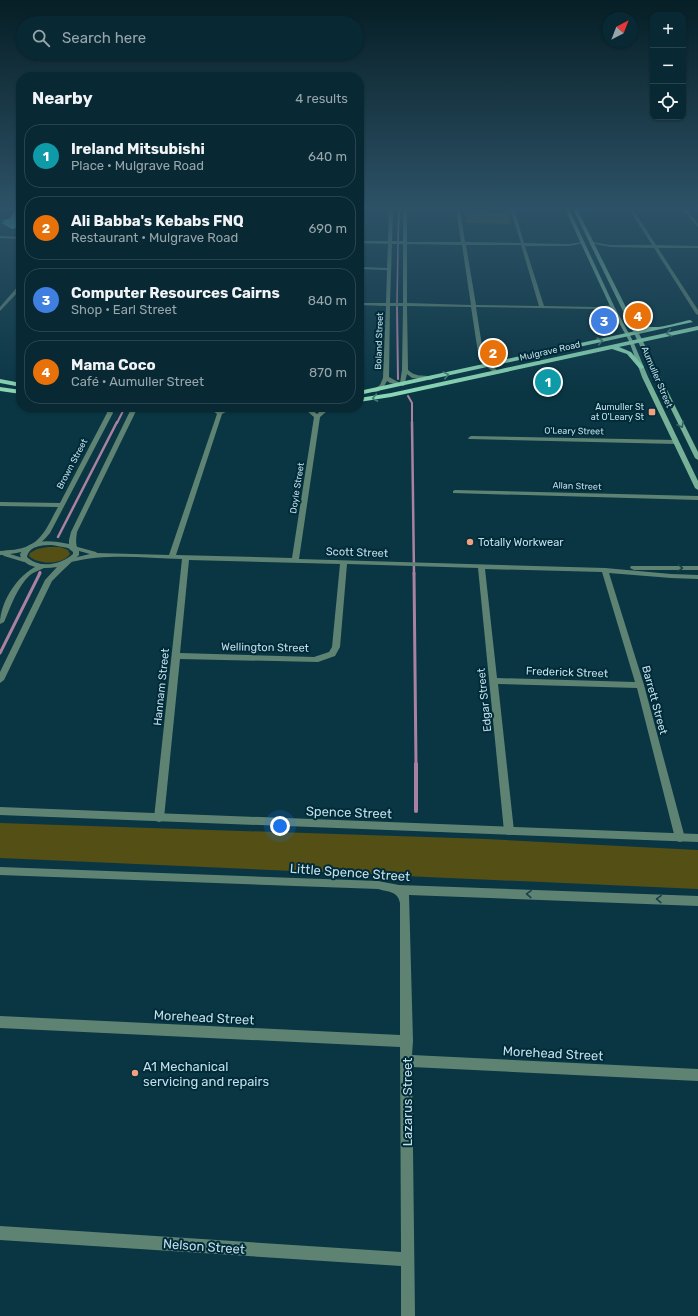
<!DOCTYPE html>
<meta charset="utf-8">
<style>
:root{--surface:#082833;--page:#11303b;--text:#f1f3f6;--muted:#98a6ac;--line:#29444e;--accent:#ea580c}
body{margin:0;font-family:Rubik,sans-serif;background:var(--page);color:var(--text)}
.controls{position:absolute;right:12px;top:12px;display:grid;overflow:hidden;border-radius:8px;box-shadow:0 1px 3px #0004}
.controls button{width:36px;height:36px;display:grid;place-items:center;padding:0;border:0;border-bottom:1px solid var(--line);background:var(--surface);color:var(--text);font:20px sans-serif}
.compass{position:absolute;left:602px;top:12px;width:36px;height:36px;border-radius:50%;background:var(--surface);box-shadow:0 1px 3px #0004;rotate:42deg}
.you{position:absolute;left:280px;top:826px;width:14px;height:14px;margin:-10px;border:3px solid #fff;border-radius:50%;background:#1a73e8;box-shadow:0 0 0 6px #1a73e833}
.badge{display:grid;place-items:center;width:26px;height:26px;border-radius:50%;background:var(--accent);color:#fff;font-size:13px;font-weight:700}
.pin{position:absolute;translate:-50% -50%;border:2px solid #fff;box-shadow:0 1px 4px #0006}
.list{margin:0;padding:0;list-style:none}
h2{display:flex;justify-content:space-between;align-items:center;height:52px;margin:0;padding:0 16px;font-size:17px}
h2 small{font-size:13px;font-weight:400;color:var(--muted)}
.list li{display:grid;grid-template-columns:26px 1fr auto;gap:12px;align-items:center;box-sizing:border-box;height:64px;margin:0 8px 8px;padding:0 8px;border:1px solid var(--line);border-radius:16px}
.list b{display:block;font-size:15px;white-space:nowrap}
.list p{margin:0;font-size:13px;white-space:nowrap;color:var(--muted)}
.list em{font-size:13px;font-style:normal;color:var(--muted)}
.icon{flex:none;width:22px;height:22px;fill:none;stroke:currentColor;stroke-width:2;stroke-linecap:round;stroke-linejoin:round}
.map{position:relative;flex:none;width:698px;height:1316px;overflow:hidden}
.search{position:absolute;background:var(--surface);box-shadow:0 1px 3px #0004;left:16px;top:16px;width:348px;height:44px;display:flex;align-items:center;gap:10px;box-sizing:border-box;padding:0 14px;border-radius:22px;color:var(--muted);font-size:15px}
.panel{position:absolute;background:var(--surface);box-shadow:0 1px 3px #0004;left:16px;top:72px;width:348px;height:340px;border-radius:16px}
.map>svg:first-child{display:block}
</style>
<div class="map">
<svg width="698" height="1316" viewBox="0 0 698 1316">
<rect width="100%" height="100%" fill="#0a3644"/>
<path fill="#544f15" d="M465,212L508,213L511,224L467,223Z
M48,547H60L68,550L70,554C63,565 38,565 29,556L30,553L37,549Z
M0,823L486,839L698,850V889L0,858Z"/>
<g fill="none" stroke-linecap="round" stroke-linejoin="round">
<path stroke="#ab81a2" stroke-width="1.5" d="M398,241L399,209
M397,303L398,244"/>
<path stroke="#ab81a2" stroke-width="2" d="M397,307L398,379
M408,396L412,403V423
M117,423L125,407"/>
<path stroke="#ab81a2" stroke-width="2.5" d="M412,422L414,574
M58,537L117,422
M39,574L40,572"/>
<path stroke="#ab81a2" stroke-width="3" d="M414,573L416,765
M0,653L40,573"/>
<path stroke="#ab81a2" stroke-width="4" d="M416,764V811"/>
</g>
<path fill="#4fc8d4" d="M17,209H21V227L12,229L1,223L5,222L2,221L4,220L12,218L10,217Z
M548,378L559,386L543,389L539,386L542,379Z"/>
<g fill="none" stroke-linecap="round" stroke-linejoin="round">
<path fill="#5f8373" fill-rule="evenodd" d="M389,209H393L392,241H403V209H407V242H461L456,209H460L465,242L521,243L510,209H514L524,243L569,244L583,242L585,243L569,246H525L544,306L596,307L612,305L614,306L596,309L476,307L484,359L498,371L499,372L496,374L483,364L479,359L471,307L407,306L408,370C418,379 424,373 434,378L431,380L412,378L407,374L404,386L390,383L387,381C384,387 380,393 373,392V390L380,385L383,378L386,306L359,305V303H386L387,270L359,269V267L387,268L388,244L359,243V241H388ZM392,244H403V303H390ZM407,244L462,245L471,305L407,303ZM466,245H521L539,306L476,305ZM390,306H403L402,370L400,383L389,377Z
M629,209H633L656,245L698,246V248H658L698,310V315L696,314L654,248L610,247L590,243L592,242L610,245H652Z
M682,209H686L698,224V227Z
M0,236L21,237V239L0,238Z
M19,285H21V289L0,311V307Z
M102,407L111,408L113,413L50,533C39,547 28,552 10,554L26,559L28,560L24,562L4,556L3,555H0V551C9,550 20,550 28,546C44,539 50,521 58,507L0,506V502L60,503L107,413L106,410Z
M208,407H215L220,411L228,407H235L222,414L176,555L292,558L314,417L307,411L297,407C306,407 310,408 317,414L325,407H332L320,417L299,559L605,568L671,574L698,575V579L671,578L609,573L644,685L685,838L683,841L680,842L677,841L675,838L637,688L498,684L514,831L512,834L509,835L506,834L504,831L478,568L347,564L340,647L335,656L318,662L180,659L164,818L162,821L159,822L156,821L154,818L182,559C146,558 107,553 71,562L67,560L69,559L90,554L72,549L71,548L72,547L74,546L96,552L97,553L169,555L217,414ZM189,560L340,564L332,647L329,652L314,657L180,653ZM485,569L602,572L635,682L497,678Z
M471,436L676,440L679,442L676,444L469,439L468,438Z
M455,490L698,496V500L453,493V491Z
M43,564L47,566C42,570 35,571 30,575C17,587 11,606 4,622L0,624C0,601 20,570 43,564Z
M631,566H698V570H634L630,568Z
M0,867L378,881L399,885L698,896V906L409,895L413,1041L412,1055L698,1069V1081L412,1067L415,1316H401V1266L0,1240V1226L401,1252L400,1047L0,1028V1016L400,1035V903C398,891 388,892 378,889L0,875Z"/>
<path fill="#5f8373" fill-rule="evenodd" d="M132,407H138L77,532C76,539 75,545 79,551V555L61,572L52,581L4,680L0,683V672L45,580L57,567C44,569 31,569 21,559L20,554C31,537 52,541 69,544V540L71,532ZM52,545L68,548L73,552V554C61,565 39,569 27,557C29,546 42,545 52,545Z
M0,807L698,834V842L0,815Z"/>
<path fill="#77b298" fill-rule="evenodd" d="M565,209H569L614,306L633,341L648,377L698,481V490L695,488L642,377L629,341L610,306Z
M573,209H577L698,452V460L695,458Z"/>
<path fill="#89d6b4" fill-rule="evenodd" d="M626,317C635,316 643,327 652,327C663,328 679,322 690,320L693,322L359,395V391L645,329L635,325L626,319Z
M698,326V330L619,347L631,352L644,367L641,369L639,368L627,354L612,349L391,397L359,402V398L391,393Z
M0,379L21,383V387L0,383Z
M0,387L21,390V394L0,391Z
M138,407H149L134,412L131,410Z"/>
</g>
<defs><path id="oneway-chevron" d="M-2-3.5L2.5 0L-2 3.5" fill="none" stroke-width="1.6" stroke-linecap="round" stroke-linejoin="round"/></defs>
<g stroke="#448076">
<use href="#oneway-chevron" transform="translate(669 333) rotate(168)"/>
<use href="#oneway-chevron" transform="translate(600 341) rotate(-13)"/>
<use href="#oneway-chevron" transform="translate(446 375) rotate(-13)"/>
<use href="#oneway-chevron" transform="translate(375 398) rotate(170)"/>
</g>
<use stroke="#30615f" href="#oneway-chevron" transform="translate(681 425) rotate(63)"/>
<g stroke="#184148">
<use href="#oneway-chevron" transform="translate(680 568) rotate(2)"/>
<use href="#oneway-chevron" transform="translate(529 894) rotate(-178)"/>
<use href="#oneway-chevron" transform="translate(659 899) rotate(-178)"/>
</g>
<linearGradient id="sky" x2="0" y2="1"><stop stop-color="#061e25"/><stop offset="0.53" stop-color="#2d5267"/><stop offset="1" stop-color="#2d5267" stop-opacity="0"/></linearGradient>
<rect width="698" height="393" fill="url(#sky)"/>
<g fill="#f1a17d" stroke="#002b39" stroke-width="1.5">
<rect x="648" y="408" width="8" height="8" rx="2"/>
<circle cx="470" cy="542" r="4"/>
<circle cx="135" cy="1073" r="4"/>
</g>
<g text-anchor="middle" stroke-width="4" stroke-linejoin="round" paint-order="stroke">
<g font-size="9" fill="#c4dfea" stroke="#002b39">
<text transform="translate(379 341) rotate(-88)" y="3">Boland Street</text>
<text transform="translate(550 351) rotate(-13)" y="3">Mulgrave Road</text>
<text transform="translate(657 377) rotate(67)" y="3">Aumuller Street</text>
<text transform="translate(574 431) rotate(1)" y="3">O'Leary Street</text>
<text transform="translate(72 464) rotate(-62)" y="3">Brown Street</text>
<text transform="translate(577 486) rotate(2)" y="3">Allan Street</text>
<text transform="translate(297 488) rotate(-81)" y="3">Doyle Street</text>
</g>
<g font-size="9" fill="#c4dfea" stroke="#002b39" text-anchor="end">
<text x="644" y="410">Aumuller St<tspan x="644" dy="10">at O'Leary St</tspan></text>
</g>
<g font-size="11" fill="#c4dfea" stroke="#002b39" text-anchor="start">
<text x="478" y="546">Totally Workwear</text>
</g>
<g font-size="11" fill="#c4dfea" stroke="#002b39">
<text transform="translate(357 552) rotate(2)" y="4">Scott Street</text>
<text transform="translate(265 647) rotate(1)" y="4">Wellington Street</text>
<text transform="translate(567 672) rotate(2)" y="4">Frederick Street</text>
<text transform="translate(161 687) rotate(-84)" y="4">Hannam Street</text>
<text transform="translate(484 700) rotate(-96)" y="4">Edgar Street</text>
<text transform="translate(655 700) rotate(75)" y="4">Barrett Street</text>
</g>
<g font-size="13" fill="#c4dfea" stroke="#002b39">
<text transform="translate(349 812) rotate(2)" y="5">Spence Street</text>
<text transform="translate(350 872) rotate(4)" y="5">Little Spence Street</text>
<text transform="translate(204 1017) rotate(3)" y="5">Morehead Street</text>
<text transform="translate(553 1053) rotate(3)" y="5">Morehead Street</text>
<text transform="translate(407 1102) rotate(-90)" y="5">Lazarus Street</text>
<text transform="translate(204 1246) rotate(4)" y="5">Nelson Street</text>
</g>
<g font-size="13" fill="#c4dfea" stroke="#002b39" text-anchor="start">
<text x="143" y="1071">A1 Mechanical<tspan x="143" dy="15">servicing and repairs</tspan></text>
</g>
</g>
</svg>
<div class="controls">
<button>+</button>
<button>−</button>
<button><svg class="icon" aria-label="locate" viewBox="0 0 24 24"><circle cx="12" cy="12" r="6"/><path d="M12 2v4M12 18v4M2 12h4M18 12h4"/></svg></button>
</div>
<svg class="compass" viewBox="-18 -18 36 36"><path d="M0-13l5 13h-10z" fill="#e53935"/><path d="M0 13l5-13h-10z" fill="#98a6ac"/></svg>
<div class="you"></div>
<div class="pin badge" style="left:548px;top:382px;background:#0f9aa8">1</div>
<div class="pin badge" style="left:493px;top:353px;background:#e8710a">2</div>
<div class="pin badge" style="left:604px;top:321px;background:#3f7fe0">3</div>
<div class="pin badge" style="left:638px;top:316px;background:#e8710a">4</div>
<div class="search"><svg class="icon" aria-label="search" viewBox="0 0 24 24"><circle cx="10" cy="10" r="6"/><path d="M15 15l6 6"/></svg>Search here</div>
<section class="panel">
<h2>Nearby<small>4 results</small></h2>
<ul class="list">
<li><span class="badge" style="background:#0f9aa8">1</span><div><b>Ireland Mitsubishi</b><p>Place · Mulgrave Road</p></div><em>640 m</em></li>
<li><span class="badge" style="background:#e8710a">2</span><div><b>Ali Babba's Kebabs FNQ</b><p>Restaurant · Mulgrave Road</p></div><em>690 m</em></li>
<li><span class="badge" style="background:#3f7fe0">3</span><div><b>Computer Resources Cairns</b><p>Shop · Earl Street</p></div><em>840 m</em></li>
<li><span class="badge" style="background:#e8710a">4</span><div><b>Mama Coco</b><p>Café · Aumuller Street</p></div><em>870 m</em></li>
</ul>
</section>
</div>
